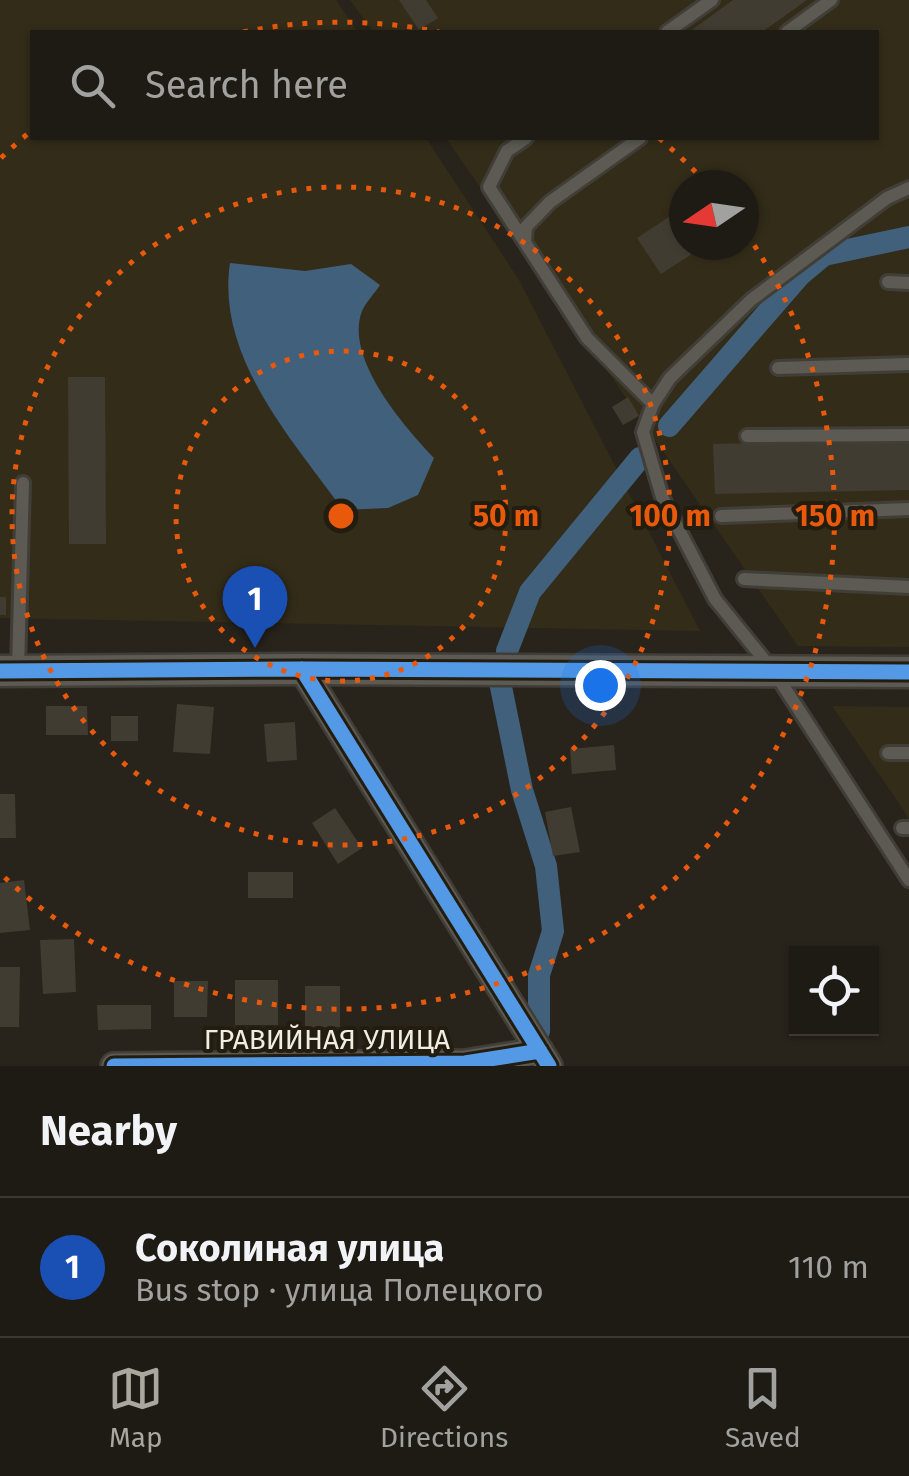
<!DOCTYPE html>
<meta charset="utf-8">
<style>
:root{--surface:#1e1b15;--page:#2b2822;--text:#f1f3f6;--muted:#a1a1a0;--line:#3c3934;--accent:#aaa79e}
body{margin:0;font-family:"Fira Sans",sans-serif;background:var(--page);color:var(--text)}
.controls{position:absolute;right:30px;bottom:30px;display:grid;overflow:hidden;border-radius:0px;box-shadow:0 2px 8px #0004}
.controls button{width:90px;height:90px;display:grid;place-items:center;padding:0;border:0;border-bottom:2px solid var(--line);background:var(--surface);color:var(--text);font:50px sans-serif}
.compass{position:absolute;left:669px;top:170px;width:90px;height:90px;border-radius:50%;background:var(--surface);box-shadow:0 2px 8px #0004;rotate:257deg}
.you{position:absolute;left:600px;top:685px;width:35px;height:35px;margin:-25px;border:8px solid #fff;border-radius:50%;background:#1a73e8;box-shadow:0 0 0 15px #1a73e833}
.badge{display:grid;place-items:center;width:65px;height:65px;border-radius:50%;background:var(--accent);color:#fff;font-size:32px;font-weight:700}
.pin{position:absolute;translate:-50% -82px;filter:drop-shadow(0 2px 5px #0008)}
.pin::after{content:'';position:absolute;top:52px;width:35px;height:30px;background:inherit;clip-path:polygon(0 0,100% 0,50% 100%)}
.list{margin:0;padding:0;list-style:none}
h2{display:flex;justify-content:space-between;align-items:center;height:130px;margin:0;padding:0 40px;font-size:42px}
h2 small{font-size:32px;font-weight:400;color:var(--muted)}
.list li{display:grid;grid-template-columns:65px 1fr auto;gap:30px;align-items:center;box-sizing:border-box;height:140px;padding:0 40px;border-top:2px solid var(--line)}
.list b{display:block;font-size:38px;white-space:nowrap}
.list p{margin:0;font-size:32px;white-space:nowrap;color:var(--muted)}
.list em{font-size:32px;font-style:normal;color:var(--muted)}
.icon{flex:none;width:55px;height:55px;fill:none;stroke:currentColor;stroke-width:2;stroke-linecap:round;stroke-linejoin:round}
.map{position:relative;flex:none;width:909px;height:1066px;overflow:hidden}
.search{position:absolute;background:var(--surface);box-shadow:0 2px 8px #0004;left:30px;right:30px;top:30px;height:110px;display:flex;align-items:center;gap:25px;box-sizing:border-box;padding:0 35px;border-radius:0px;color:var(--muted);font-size:38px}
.sheet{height:270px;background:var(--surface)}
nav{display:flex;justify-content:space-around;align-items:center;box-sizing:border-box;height:140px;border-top:2px solid var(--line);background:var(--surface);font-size:28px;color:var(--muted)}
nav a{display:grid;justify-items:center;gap:5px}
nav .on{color:var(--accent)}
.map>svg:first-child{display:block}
</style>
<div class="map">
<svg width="909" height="1066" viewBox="0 0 909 1066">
<rect width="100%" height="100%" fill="#28241c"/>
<path fill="#332c19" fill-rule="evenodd" d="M0,0H336L358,32H32V138H426L519,280L700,631L0,618Z
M350,0H909V647L798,646L446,138H876V32H373ZM684,185H744V245H684Z
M832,706L909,707V820L899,803Z"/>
<path fill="#41607b" d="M230,263L305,271L351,264L380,285C375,293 366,302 362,311C344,358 404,426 434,458L418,495L388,508L343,510C292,439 216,357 230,263Z"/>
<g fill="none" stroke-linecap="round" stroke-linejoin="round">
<path stroke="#41607b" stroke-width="22" d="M669,426L800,275L824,255L909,237
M507,651L530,592L640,458
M500,682L522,790L546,866L553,931L539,975V1031"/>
</g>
<path fill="#403c31" d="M399,0H426L438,18L419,30Z
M733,0H807L762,32H689Z
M684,207V245H706L661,274L637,238Z
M68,377H105L106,544H69Z
M628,397L639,416L623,425L612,407Z
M803,442L909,444V490L715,494L713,444Z
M0,597H6V615H0Z
M177,704L214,707L210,754L173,752Z
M46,706H87L88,735H46Z
M111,716H138V741H111Z
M295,722L297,760L267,762L264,724Z
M614,745L616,770L572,774L570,749Z
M0,794H15L16,838H0Z
M571,807L580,852L553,856L545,812Z
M335,808L362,848L338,864L312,823Z
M248,872H293V898H248Z
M24,880L30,930L0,933V883Z
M74,939L76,992L43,994L40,940Z
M0,967H20L19,1027H0Z
M235,980H278V1025H235Z
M174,981H208L207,1017H174Z
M305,986H340V1027H305Z
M97,1005H151V1029L98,1030Z"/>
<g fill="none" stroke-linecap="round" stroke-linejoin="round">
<defs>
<path id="service" d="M667,32L712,0
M787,32L831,0
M526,138L507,151L489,187L587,338L653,404
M909,188L887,198L751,300L670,378L653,404L643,432L662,497L715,599L775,673L909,880
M525,242L526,227L550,202L640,138
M888,282L909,283
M778,368L909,364
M747,436L909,435
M721,516L909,509
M744,579L909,587
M18,668L23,483
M888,753H909
M902,828H909"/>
<path id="minor" d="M302,669L549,1066
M114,1066L465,1063L540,1051"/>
<path id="tertiary" d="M0,671L302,669L909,672"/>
</defs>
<use href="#service" stroke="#413e38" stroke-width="18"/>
<use href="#minor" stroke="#413e38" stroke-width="30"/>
<use href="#tertiary" stroke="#413e38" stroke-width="35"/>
<use href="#service" stroke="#5c5a53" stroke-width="12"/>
<use href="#minor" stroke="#5c5a53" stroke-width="25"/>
<use href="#tertiary" stroke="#5c5a53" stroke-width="30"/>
<defs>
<path id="cycleway" d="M302,669L549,1066
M0,671L302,669L909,672
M114,1066L465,1063L540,1051"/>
</defs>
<use href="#cycleway" stroke="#221d0f" stroke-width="21"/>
<use href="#cycleway" stroke="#5399e6" stroke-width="15"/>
</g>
<g fill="none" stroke="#e8590c" stroke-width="5" stroke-dasharray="5 10">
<circle cx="341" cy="516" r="165"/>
<circle cx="341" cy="516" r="329"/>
<path d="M1 158A494 494 0 0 1 30 132M243 32A494 494 0 0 1 439 32M659 138A494 494 0 0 1 705 182M746 233A494 494 0 0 1 1 874"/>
</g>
<g text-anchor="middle" stroke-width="8" stroke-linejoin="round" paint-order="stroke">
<g font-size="28" fill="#f0ede4" stroke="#221d0f">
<text x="327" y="1049">ГРАВИЙНАЯ УЛИЦА</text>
</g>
</g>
<circle cx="341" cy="516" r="15" fill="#e8590c" stroke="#221d0f" stroke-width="5"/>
<g font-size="30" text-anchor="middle" font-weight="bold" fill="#e8590c" stroke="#221d0f" stroke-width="8" stroke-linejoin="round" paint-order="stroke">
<text x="506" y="526">50 m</text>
<text x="670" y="526">100 m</text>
<text x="835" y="526">150 m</text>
</g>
</svg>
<div class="controls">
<button><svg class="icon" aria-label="locate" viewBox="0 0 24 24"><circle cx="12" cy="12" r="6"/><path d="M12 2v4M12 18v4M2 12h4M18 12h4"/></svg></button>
</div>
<svg class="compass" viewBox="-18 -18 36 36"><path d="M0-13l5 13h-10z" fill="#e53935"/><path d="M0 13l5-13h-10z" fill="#a1a1a0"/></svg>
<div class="you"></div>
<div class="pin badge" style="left:255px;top:648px;background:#1a4fb4">1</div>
<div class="search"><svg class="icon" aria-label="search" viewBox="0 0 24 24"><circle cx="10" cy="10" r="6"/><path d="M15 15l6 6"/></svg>Search here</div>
</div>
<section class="sheet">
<h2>Nearby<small></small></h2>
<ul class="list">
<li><span class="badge" style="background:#1a4fb4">1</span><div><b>Соколиная улица</b><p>Bus stop · улица Полецкого</p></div><em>110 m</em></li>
</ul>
</section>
<nav>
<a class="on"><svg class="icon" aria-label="map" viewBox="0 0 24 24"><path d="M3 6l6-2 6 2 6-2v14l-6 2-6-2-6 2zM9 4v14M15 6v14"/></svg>Map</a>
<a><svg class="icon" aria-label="directions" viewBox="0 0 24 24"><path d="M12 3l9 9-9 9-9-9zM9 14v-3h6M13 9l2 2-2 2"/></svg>Directions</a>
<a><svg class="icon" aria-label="saved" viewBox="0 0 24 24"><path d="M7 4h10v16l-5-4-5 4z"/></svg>Saved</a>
</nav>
